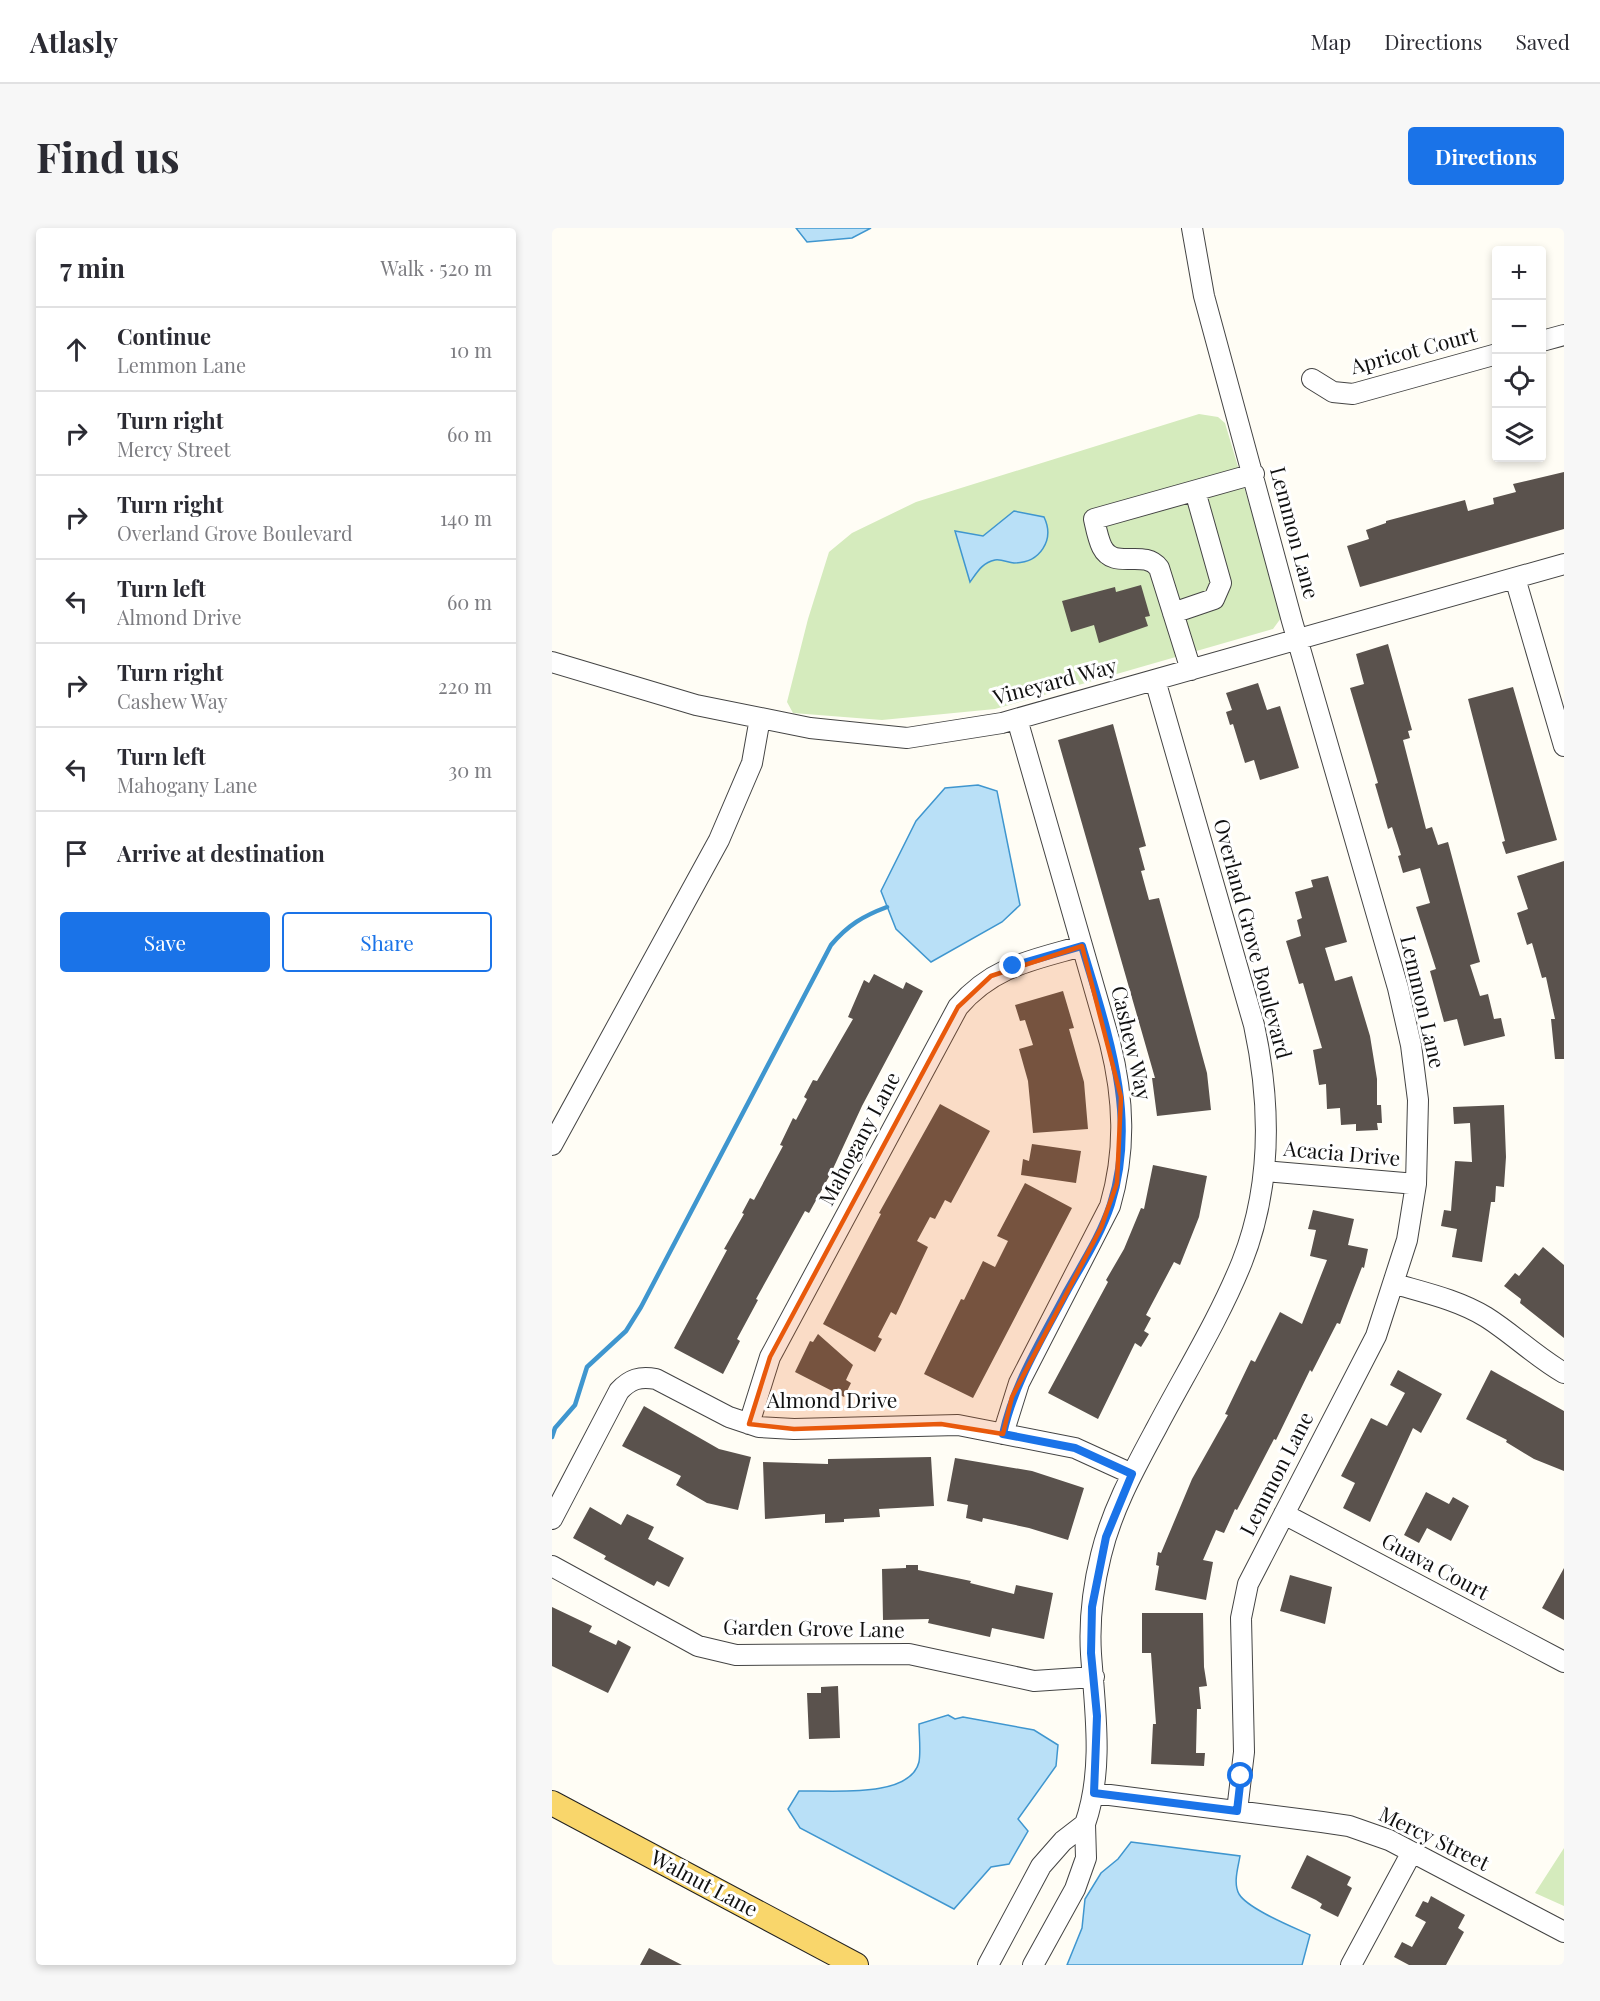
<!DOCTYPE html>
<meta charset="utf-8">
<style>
:root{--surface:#fff;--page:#f7f7f7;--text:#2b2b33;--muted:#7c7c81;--line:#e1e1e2;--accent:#1a73e8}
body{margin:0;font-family:"Playfair Display",serif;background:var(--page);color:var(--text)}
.controls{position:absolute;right:18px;top:18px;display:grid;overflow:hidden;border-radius:6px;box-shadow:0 3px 9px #0003}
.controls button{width:54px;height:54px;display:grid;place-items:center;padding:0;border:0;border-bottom:2px solid var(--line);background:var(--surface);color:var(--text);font:30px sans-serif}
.stop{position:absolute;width:18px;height:18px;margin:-14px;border:4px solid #1a73e8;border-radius:50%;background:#fff}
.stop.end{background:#1a73e8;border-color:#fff;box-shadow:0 2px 6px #0008}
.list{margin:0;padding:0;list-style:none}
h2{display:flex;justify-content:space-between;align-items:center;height:78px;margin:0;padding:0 24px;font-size:26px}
h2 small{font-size:20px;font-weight:400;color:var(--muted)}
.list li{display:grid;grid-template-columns:39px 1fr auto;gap:18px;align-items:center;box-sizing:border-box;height:84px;padding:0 24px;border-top:2px solid var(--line)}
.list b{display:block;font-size:22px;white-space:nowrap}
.list p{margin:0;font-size:20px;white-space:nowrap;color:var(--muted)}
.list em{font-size:20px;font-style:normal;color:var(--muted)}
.actions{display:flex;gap:12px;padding:18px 24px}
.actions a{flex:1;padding:14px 0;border:2px solid var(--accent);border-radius:6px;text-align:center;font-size:21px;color:var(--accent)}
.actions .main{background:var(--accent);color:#fff}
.icon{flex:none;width:33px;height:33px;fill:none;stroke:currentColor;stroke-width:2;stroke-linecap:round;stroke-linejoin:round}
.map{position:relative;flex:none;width:1012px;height:1737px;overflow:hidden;border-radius:6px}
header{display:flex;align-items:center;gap:36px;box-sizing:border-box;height:84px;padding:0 30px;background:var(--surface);border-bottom:2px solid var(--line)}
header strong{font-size:28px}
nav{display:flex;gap:33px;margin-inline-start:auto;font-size:21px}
.intro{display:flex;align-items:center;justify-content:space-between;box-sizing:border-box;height:144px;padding:0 36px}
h1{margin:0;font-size:42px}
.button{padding:15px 27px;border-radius:6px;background:var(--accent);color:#fff;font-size:21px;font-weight:700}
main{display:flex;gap:36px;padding:0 36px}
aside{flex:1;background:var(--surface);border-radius:6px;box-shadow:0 3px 9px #0003}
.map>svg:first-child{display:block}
</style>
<header>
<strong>Atlasly</strong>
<nav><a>Map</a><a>Directions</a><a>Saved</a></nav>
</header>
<div class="intro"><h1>Find us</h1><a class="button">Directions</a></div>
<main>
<aside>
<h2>7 min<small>Walk · 520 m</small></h2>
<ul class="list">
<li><svg class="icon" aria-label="ahead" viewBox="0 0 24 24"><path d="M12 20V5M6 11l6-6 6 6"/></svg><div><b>Continue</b><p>Lemmon Lane</p></div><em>10 m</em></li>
<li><svg class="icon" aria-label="right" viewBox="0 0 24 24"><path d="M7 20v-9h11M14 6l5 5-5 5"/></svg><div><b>Turn right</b><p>Mercy Street</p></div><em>60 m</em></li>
<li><svg class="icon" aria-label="right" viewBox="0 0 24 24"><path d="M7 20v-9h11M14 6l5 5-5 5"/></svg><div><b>Turn right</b><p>Overland Grove Boulevard</p></div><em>140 m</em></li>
<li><svg class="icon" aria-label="left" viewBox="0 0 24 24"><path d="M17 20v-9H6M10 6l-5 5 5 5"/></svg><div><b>Turn left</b><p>Almond Drive</p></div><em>60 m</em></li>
<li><svg class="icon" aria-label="right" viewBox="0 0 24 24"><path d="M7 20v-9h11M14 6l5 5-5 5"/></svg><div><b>Turn right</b><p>Cashew Way</p></div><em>220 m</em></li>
<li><svg class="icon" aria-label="left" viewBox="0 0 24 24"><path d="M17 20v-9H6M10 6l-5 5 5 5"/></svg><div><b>Turn left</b><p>Mahogany Lane</p></div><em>30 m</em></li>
<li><svg class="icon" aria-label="arrive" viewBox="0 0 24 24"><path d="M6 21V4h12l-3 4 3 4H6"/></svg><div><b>Arrive at destination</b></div></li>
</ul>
<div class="actions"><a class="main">Save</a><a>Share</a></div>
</aside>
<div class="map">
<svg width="1012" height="1737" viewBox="0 0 1012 1737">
<rect width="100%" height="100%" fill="#fffdf5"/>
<path fill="#d5ebbd" d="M647,186L666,189L673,195L728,380L729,390L721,401L443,481L330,492L241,485L235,474L256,391L277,324L300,305L364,274Z
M1012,1620V1678L983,1665Z"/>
<path fill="#b9e0f7" stroke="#3f96cf" stroke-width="1.5" d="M244,0H319L300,10L255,14Z
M462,283L492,289C503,312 488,335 462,335C455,334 449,331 443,332C430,335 426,343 418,354L403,303L431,308Z
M426,557L445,563L468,677L450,694L379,734L344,701L329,663L364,593L393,560Z
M396,1487L403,1491L411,1489L482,1502L506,1517L504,1538L466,1591L476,1603L457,1636L439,1639L402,1681L248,1600L236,1581L247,1563C278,1562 358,1571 367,1534C369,1522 367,1508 367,1496Z
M579,1614L688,1628C686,1640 681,1655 687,1666C696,1681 741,1699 758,1707L750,1737H515L530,1700L533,1671L549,1645L566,1631Z"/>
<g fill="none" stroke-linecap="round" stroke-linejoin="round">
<path stroke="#3f96cf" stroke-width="4.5" d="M0,1209L3,1200L23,1177L35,1139L74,1103L89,1079L279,717C296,697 311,688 335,679"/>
</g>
<path fill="#5a524d" d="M1012,244V301L808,359L795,318L817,311L814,302L834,295V293L913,272L916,283L942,276L941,270L964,264L961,256Z
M589,357L598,388L593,389L596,398L547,415L542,397L519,404L510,373L563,359L564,364Z
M836,416L860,502L856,503L858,510L851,512L874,601L880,599L886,617L896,614L928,734L918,737L928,768L936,766L942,791L949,790L953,808L912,818L905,791L892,794L878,743L884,741L864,679L878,675L868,640L851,645L846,628L849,627L840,599L836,601L823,556L826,555L798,460L812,456L804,426Z
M706,455L715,482L728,478L747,540L708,552L702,532L693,535L681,496L678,497L674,484L680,482L674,465Z
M961,459L1005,612L954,626L950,614L953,613L916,471Z
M561,496L594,618L587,620L593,642L589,643L597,672L607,670L655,845L659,882L605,888L600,850H603L506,512Z
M1012,633V831H1003L999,791H1003L994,749L990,750L980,715L975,717L965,685L976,681L965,648Z
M776,648L795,714L773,720L783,753L800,748L818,808L825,851V877H829L830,895H825L826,902L804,903V896L789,897L788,880L775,881L774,856L767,857L761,822L770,820L751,755L747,756L734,713L749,708L745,692L750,690L743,664L761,659L759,652Z
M322,746L351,761L354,754L371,763L310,878L279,945L257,985L253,983L204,1071L206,1072L185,1111L188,1113L171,1146L122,1120L175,1022L172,1021L192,986L190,985L198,970L202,972L231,918L228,917L241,890L244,892L255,871L252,869L261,852L265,853L301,791L296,789L312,752L317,755Z
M511,763L522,800L517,801L532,854L536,901L481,905L476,853L467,821L481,817L473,792L468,793L463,777Z
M388,876L438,903L399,975L393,972L383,991L378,989L365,1013L376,1019L344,1087L339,1084L326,1109L330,1111L323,1124L271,1096L329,986L327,985Z
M952,877L954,929L952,959L944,958L943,974H939L930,1034L900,1029L905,1001L889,998L892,982L899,983L903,933L920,934L918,895L902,896L901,879Z
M480,916L529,923L524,955L469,947L471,931L477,933Z
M601,937L655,948L647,989L628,1037L622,1034L594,1087L599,1090L592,1103L597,1106L589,1119L583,1115L546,1191L496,1165L556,1054L554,1052L572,1021L589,980L592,981Z
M473,955L520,980L421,1170L372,1146L409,1071L412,1072L431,1033L443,1039L456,1013L445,1008Z
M761,982L802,991L796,1017L816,1021L812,1040L810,1039L788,1096L785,1095L760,1144L758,1142L724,1212L722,1211L685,1282L683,1281L672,1305L664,1302L651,1332L661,1334L654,1372L603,1362L607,1338L604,1337L606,1324L609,1325L640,1251L676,1187L673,1186L699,1132L703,1134L728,1084L750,1096L775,1032L758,1028L764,1002L756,1001Z
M991,1019L1012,1037V1110L968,1075L969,1071L952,1058L963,1045L967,1048Z
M266,1106L301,1137L294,1152L299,1155L292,1169L243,1144L258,1113L261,1114Z
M846,1142L890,1166L869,1205L861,1200L818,1294L791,1280L803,1255L789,1248L819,1190L835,1198L853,1165L838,1157Z
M939,1142L1012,1183V1243L982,1231L954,1214L955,1212L914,1191Z
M92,1178L167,1221L199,1229L186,1282L155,1275L124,1257L129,1248L70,1218Z
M379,1229L382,1278L327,1281L328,1289L292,1291V1294L273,1295V1286L213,1291L211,1234L276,1236V1231Z
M403,1230L480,1243L532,1260L516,1312L477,1300L431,1290L430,1294L414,1290L416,1277L395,1273Z
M874,1264L897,1276L901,1269L917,1278L899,1313L875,1300L867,1315L852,1307Z
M38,1279L69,1297L75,1286L102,1299L96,1311L132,1330L117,1359L105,1353L102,1358L52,1331L54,1328L21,1310Z
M354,1337H366V1342L419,1353L418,1355L462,1366L464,1357L501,1365L492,1411L440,1400L438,1409L376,1395L377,1391L331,1392L330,1341L354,1340Z
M1012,1340V1392L990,1380Z
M738,1347L780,1359L773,1396L728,1383Z
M0,1379L40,1398L37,1404L64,1417L66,1412L79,1419L56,1465L0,1438Z
M590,1385H651L652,1439L655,1458L647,1459L649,1481H645L644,1525H653L652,1538L599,1536L601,1496H604L599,1425H590Z
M286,1458L288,1510L257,1511L255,1465H269V1459Z
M755,1627L799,1649L795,1657L800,1660L786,1689L768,1680L770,1676L764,1672L739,1660Z
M879,1668L913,1687L906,1700L912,1704L894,1737H857L842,1729L850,1714L860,1719L874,1694L863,1688L871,1673L876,1675Z
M97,1720L130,1737H88Z"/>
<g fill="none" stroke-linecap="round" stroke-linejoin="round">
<defs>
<path id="minor" d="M640,0L652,68L740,393L846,760L859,817L866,872L864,956L855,1012L824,1108L696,1356L689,1390L692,1524L685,1583
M990,113L1012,107
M760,151L781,164L801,166L945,126
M963,350L1012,518
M621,385L662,371L669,355L643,263
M0,434L144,477L258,500L355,510L450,495L1012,336
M639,442L607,340C592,320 562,343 550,319C546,311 544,300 542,291L702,246
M0,917L167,612L200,535L208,490
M713,943L864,956
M843,1056C874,1065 906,1072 934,1089C961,1106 984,1129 1012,1145
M197,1196L218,1129L406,779C441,738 481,732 530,718
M451,1206L467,1155L558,978C574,923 572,871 558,815L465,491
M732,1286L1012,1434
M0,1291L67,1163C78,1151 88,1148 104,1151L177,1189L207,1199L242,1201L406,1197L523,1220L580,1246
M0,1338L146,1418L184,1427L357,1426L482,1453L542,1449
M542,1565L770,1594L797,1598L837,1612L1012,1704
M533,1596C552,1542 543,1482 539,1426C537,1393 541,1359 549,1327C560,1281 583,1240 605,1199C634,1144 667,1091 690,1034C720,958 719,876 702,797L603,452
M436,1737L489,1638L511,1613L533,1596L534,1630L523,1661L481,1737
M799,1737L860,1624"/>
<path id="major" d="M0,1575L304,1737"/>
</defs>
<use href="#minor" stroke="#444" stroke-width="22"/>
<use href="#major" stroke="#222" stroke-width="26"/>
<use href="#minor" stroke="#fff" stroke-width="20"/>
<use href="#major" stroke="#f9d66b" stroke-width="24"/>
</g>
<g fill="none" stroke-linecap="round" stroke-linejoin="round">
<path stroke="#1a73e8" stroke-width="8" d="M461,738L530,718C555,803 587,887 559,976C549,1007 530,1036 514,1065C490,1111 462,1155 451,1206L523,1220L580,1246L554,1309L540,1379L539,1425L545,1488L542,1565L685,1583L689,1548"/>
</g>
<path fill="#e8590c" fill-opacity="0.2" stroke="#e8590c" stroke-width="4.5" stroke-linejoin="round" d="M530,718L569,869L565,955L549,1000L460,1169L451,1206L389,1196L242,1201L197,1196L218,1129L406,779L439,748Z"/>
<g text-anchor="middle" stroke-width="6" stroke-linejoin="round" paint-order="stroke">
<g font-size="21" fill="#111" stroke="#fff">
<text transform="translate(862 123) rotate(-15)" y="7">Apricot Court</text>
<text transform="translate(742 305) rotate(75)" y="7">Lemmon Lane</text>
<text transform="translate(503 454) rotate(-15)" y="7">Vineyard Way</text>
<text transform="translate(700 711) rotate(75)" y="7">Overland Grove Boulevard</text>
<text transform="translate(870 774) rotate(77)" y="7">Lemmon Lane</text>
<text transform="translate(579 815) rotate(77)" y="7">Cashew Way</text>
<text transform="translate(308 911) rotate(-62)" y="7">Mahogany Lane</text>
<text transform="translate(790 926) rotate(5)" y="7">Acacia Drive</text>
<text x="280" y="1180">Almond Drive</text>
<text transform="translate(725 1246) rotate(-63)" y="7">Lemmon Lane</text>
<text transform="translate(883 1339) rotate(28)" y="7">Guava Court</text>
<text transform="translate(262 1401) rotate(1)" y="7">Garden Grove Lane</text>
<text transform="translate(882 1611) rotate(26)" y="7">Mercy Street</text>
<text transform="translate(152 1656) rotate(28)" y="7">Walnut Lane</text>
</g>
</g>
</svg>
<div class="controls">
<button>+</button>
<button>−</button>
<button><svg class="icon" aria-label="locate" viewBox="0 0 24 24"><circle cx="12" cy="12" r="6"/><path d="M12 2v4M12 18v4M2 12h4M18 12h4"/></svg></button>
<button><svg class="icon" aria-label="layers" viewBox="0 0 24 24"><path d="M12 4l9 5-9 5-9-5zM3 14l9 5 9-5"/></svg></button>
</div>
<div class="stop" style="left:689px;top:1548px"></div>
<div class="stop end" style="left:461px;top:738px"></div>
</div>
</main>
